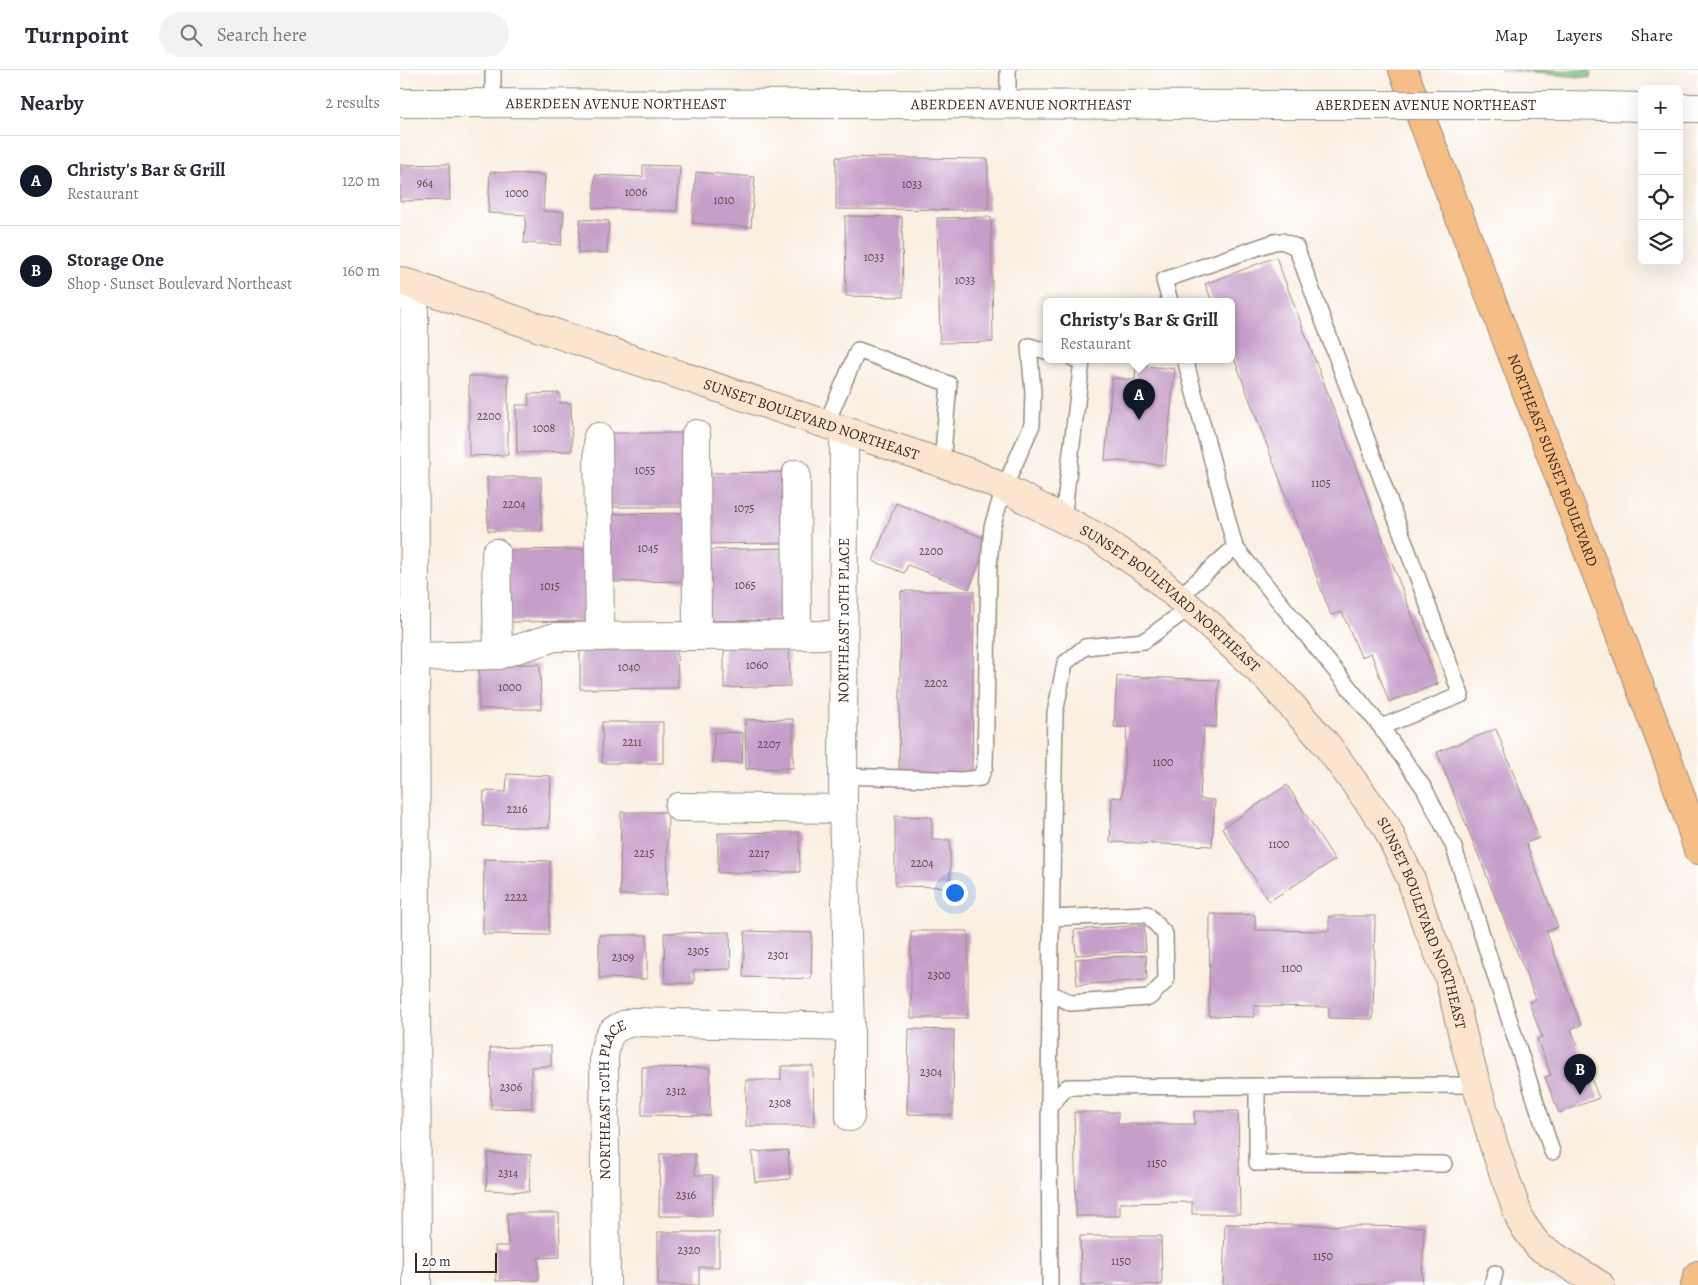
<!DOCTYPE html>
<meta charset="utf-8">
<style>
:root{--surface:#fff;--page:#f2f2f3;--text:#2b2b33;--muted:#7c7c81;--line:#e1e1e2;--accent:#111827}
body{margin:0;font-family:Alegreya,serif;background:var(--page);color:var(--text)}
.controls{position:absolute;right:15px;top:15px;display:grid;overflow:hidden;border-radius:8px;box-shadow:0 5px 20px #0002}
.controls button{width:45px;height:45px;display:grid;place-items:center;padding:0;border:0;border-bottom:1px solid var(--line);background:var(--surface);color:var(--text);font:25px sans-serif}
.scale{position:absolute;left:15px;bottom:12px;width:82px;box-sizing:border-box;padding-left:5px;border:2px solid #3b2a1e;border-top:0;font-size:14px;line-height:18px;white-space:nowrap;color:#3b2a1e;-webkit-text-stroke:4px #fff;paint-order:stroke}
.you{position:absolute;left:554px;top:822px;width:18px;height:18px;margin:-12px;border:4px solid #fff;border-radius:50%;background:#1a73e8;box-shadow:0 0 0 8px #1a73e833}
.badge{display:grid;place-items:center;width:32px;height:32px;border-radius:50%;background:var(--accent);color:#fff;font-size:16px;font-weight:700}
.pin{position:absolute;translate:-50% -41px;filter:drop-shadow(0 1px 2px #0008)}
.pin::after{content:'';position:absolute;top:26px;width:18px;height:15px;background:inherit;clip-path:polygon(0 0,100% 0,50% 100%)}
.popup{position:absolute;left:643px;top:228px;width:192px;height:65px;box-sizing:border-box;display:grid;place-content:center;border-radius:8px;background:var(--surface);filter:drop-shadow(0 1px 4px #0005);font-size:16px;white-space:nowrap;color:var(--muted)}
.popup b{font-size:19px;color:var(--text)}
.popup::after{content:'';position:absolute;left:50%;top:100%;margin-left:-10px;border:10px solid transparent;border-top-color:var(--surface)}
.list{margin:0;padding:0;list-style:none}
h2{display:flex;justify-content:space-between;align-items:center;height:65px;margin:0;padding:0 20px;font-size:21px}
h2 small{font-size:16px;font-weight:400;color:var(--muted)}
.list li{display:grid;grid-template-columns:32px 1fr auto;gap:15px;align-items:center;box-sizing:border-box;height:90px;padding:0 20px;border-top:1px solid var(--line)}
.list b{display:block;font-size:19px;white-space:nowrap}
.list p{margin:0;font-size:16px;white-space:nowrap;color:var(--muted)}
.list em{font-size:16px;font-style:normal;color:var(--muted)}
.icon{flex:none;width:28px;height:28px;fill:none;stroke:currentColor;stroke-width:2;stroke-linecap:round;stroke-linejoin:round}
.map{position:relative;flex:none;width:1298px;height:1215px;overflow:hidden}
header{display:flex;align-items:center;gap:30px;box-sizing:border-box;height:70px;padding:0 25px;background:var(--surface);border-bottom:1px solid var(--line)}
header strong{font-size:24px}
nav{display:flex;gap:28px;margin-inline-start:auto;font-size:18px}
.search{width:350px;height:45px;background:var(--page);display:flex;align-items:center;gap:12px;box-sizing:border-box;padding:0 18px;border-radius:28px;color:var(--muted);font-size:19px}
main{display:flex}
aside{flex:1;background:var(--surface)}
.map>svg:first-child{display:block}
</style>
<header>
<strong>Turnpoint</strong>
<div class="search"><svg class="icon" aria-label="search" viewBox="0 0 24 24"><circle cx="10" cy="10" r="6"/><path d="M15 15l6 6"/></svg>Search here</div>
<nav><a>Map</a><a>Layers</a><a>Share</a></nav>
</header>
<main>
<aside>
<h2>Nearby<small>2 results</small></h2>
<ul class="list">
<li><span class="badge">A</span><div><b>Christy's Bar &amp; Grill</b><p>Restaurant</p></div><em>120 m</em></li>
<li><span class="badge">B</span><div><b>Storage One</b><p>Shop · Sunset Boulevard Northeast</p></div><em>160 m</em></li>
</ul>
</aside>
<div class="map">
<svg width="1298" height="1215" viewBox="0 0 1298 1215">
<rect width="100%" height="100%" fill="#fff"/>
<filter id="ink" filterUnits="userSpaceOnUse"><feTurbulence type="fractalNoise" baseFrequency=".02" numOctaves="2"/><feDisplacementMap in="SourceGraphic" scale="10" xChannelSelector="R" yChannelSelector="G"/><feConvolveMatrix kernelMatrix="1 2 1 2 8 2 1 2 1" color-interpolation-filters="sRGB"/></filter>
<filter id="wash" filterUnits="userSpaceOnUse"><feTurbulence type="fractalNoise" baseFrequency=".0096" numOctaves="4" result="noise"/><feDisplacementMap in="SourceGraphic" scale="20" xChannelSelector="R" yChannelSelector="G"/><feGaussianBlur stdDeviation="1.12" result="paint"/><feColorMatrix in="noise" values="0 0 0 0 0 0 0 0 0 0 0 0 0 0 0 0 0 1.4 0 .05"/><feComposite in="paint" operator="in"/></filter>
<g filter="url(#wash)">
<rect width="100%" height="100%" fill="#faefe1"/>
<path fill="#7cb776" stroke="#5c704a" d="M1100,0H1191L1190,8Z"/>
<g id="blocks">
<path fill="#c69fc9" d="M436,87L588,89V140L436,139Z
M49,94L50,130L0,131V95Z
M243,95L280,96L277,141L193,138L195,105L243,107Z
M90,102L145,105L143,141L164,142L161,175L124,173L126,145L88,143Z
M296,102L355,107L351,157L292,153Z
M445,146L502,147L503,227L446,226Z
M591,147L593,272L540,273L537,148Z
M180,149L209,151L207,183H178Z
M876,187L1038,614L989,632L971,583L961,587L942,542L931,545L832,283V231H812L805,214Z
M736,295L775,299L765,395L705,390L712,308L735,310Z
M69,306H108V385L69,386Z
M160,323V333H171L172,381L117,383L116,335H129L128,324Z
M204,363H286V437H204Z
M385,402L386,473L302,474L301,403Z
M87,407H141L142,461H88Z
M496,433L589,470L569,519L508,495L504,503L473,491Z
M291,443V511L205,512V444Z
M386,478L387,550L304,551L303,480Z
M192,479L193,551L108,552L107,480Z
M501,521H574L572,705L499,704Z
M389,573L390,616L324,618V574Z
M277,575L278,618L180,619V576Z
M140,594L141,639H79V595Z
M717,606L819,610L816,657L804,656L800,729L815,730L812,776L710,772L712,727L722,728L727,657H714Z
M393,649V698L346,699L345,650Z
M202,652H263V693H202Z
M1096,659L1139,768L1126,773L1158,857L1146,861L1181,955L1171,959L1199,1028L1159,1043L1145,1007L1151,1005L1137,969L1142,967L1129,932L1136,929L1037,682Z
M314,662L343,663L342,693H313Z
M107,704L151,706L149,758L83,756L84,721L106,722Z
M887,715L935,790L869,831L822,758Z
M221,742H268L267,825H220Z
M495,746L532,747V770H550V817L495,816Z
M399,762L400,802L318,803V763Z
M84,789L150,791L149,865L83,864Z
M810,844L855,845V860L929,861V846H975L973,949L929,948V937L854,936V947L809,946Z
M744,855L746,881L676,885L674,860Z
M345,861L412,863L411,909L343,907Z
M511,861H568V948H511Z
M330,862L331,899L294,900V913H265L264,863Z
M199,865H247V909L199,908Z
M746,885L747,910L677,915L675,889Z
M509,959L554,960L553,1045L507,1044Z
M151,976V996L131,997L132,1038L91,1039L90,978Z
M381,996H413L414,1056H346V1010H381Z
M242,997L310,998V1046L242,1045Z
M794,1041H838L840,1144H792V1132L720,1133V1146H676L674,1042H718V1054H795Z
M388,1080L390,1109L355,1112L352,1082Z
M88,1083L131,1085L129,1122L86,1120Z
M260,1084H295V1105H313L312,1146H259Z
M107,1143H159L160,1187L138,1188L139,1210L96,1211L95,1176H108Z
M825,1154L1024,1157L1022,1215H823Z
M258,1162H319V1197H299V1215H258Z
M680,1166H761L762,1215H681Z"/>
</g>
</g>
<g filter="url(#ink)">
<use href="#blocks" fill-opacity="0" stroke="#9a8c80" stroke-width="1"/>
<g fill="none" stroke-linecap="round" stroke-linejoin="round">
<defs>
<path id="service" d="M93,0V33
M608,0V35
M770,231L764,210L874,172L882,171L896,177L1061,625L981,657
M426,354L458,280L549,314L542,393
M663,449L682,291L674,289
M835,477L981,657L1024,718L1053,775L1152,1082
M778,528L835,477L785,289
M443,706L562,710L580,708L585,696L589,496L592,457L604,418L632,355L633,322L629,276L646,281
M651,848L747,844L765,864L766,911L749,928L671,933L650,923L655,643L665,593L685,577L744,571L790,537
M857,1016V1093L1044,1094
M649,1037L650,923
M650,1215L649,1037L667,1017L1076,1015
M1092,1215L1095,1203"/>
<g id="minor">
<path d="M14,215L17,1215"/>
<path d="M296,364L297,566"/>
<path d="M198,367L200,567"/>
<path d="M396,404L397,565"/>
<path d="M98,585L155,567L443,565"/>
<path d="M15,587L98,585L96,483"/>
<path d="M279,737L443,739"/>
<path d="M450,957V1047"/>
<path id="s1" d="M206,1215L204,987C207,964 210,958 233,952L450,957L443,739L444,360"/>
</g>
<g id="tertiary">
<path id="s2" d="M0,33L884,35"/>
<path d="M1165,35L1242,37"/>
<path d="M1279,38H1298"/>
</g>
<g id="secondary">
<path id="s3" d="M0,211L571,403L604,418L697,467L748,501L809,554L866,607L926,674L986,756L1011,809L1025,851L1049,908L1065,974L1094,1076L1121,1152L1138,1176L1200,1215"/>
</g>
<g id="primary">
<path id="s4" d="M1003,0L1267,687L1289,750L1298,780"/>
<path d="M1295,1215L1298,1205"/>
</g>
</defs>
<use href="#service" stroke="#9a8c80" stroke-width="18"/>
<use href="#minor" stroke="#9a8c80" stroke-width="30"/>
<use href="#tertiary" stroke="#9a8c80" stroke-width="30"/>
<use href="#secondary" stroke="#9a8c80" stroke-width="30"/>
<use href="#primary" stroke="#9a8c80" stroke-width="30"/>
<use href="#service" stroke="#fff" stroke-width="15"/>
<use href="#minor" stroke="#fff" stroke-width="28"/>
<use href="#tertiary" stroke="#fff" stroke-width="28"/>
<use href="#secondary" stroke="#fbe5cf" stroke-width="28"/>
<use href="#primary" stroke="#f6be87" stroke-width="28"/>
<defs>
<g id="tertiary-bridge">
<path id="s5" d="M884,35H1165"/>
</g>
</defs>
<use href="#tertiary-bridge" stroke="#9a8c80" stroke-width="30" stroke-linecap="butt"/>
<use href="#tertiary-bridge" stroke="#fff" stroke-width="28"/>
</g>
</g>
<g text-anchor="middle" stroke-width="4" stroke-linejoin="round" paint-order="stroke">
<g font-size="12" fill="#5e4749">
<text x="25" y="117">964</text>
<text x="512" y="118">1033</text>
<text x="236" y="126">1006</text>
<text x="117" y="127">1000</text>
<text x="324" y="134">1010</text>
<text x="474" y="191">1033</text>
<text x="565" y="214">1033</text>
<text x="89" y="350">2200</text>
<text x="144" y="362">1008</text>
<text x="245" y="404">1055</text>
<text x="921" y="417">1105</text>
<text x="114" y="438">2204</text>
<text x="344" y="442">1075</text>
<text x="248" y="482">1045</text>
<text x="531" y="485">2200</text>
<text x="345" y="519">1065</text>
<text x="150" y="520">1015</text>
<text x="357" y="599">1060</text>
<text x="229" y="601">1040</text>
<text x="536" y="617">2202</text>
<text x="110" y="621">1000</text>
<text x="232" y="676">2211</text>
<text x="369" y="678">2207</text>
<text x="763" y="696">1100</text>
<text x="117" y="743">2216</text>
<text x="879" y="778">1100</text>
<text x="244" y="787">2215</text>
<text x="359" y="787">2217</text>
<text x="522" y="797">2204</text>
<text x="116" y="831">2222</text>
<text x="298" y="885">2305</text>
<text x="378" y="889">2301</text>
<text x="223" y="891">2309</text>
<text x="892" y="902">1100</text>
<text x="539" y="909">2300</text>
<text x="531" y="1006">2304</text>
<text x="111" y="1021">2306</text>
<text x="276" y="1025">2312</text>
<text x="380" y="1037">2308</text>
<text x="757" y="1097">1150</text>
<text x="108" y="1107">2314</text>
<text x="286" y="1129">2316</text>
<text x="289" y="1184">2320</text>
<text x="923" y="1190">1150</text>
<text x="721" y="1195">1150</text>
</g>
<g font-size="15" fill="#3b2a1e" stroke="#fff">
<text dy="5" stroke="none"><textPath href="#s2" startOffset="216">ABERDEEN AVENUE NORTHEAST</textPath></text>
<text dy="5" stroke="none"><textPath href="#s2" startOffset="621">ABERDEEN AVENUE NORTHEAST</textPath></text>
<text dy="5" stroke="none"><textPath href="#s5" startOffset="142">ABERDEEN AVENUE NORTHEAST</textPath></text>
<text dy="5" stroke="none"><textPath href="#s3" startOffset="434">SUNSET BOULEVARD NORTHEAST</textPath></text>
<text dy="5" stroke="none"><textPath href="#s4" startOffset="418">NORTHEAST SUNSET BOULEVARD</textPath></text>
<text dy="5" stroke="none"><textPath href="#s3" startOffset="839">SUNSET BOULEVARD NORTHEAST</textPath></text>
<text dy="5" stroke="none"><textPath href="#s1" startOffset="902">NORTHEAST 10TH PLACE</textPath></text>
<text dy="5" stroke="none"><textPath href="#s3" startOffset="1259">SUNSET BOULEVARD NORTHEAST</textPath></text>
<text dy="5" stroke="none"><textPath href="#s1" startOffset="188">NORTHEAST 10TH PLACE</textPath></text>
</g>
</g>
</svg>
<div class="controls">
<button>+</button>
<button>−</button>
<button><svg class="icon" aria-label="locate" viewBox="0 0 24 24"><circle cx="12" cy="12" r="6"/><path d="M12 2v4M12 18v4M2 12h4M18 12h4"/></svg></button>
<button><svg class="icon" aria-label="layers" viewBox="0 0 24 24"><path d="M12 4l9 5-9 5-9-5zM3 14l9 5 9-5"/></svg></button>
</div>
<div class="scale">20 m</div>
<div class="you"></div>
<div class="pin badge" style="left:739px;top:350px">A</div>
<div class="popup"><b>Christy's Bar &amp; Grill</b>Restaurant</div>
<div class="pin badge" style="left:1180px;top:1025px">B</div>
</div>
</main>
